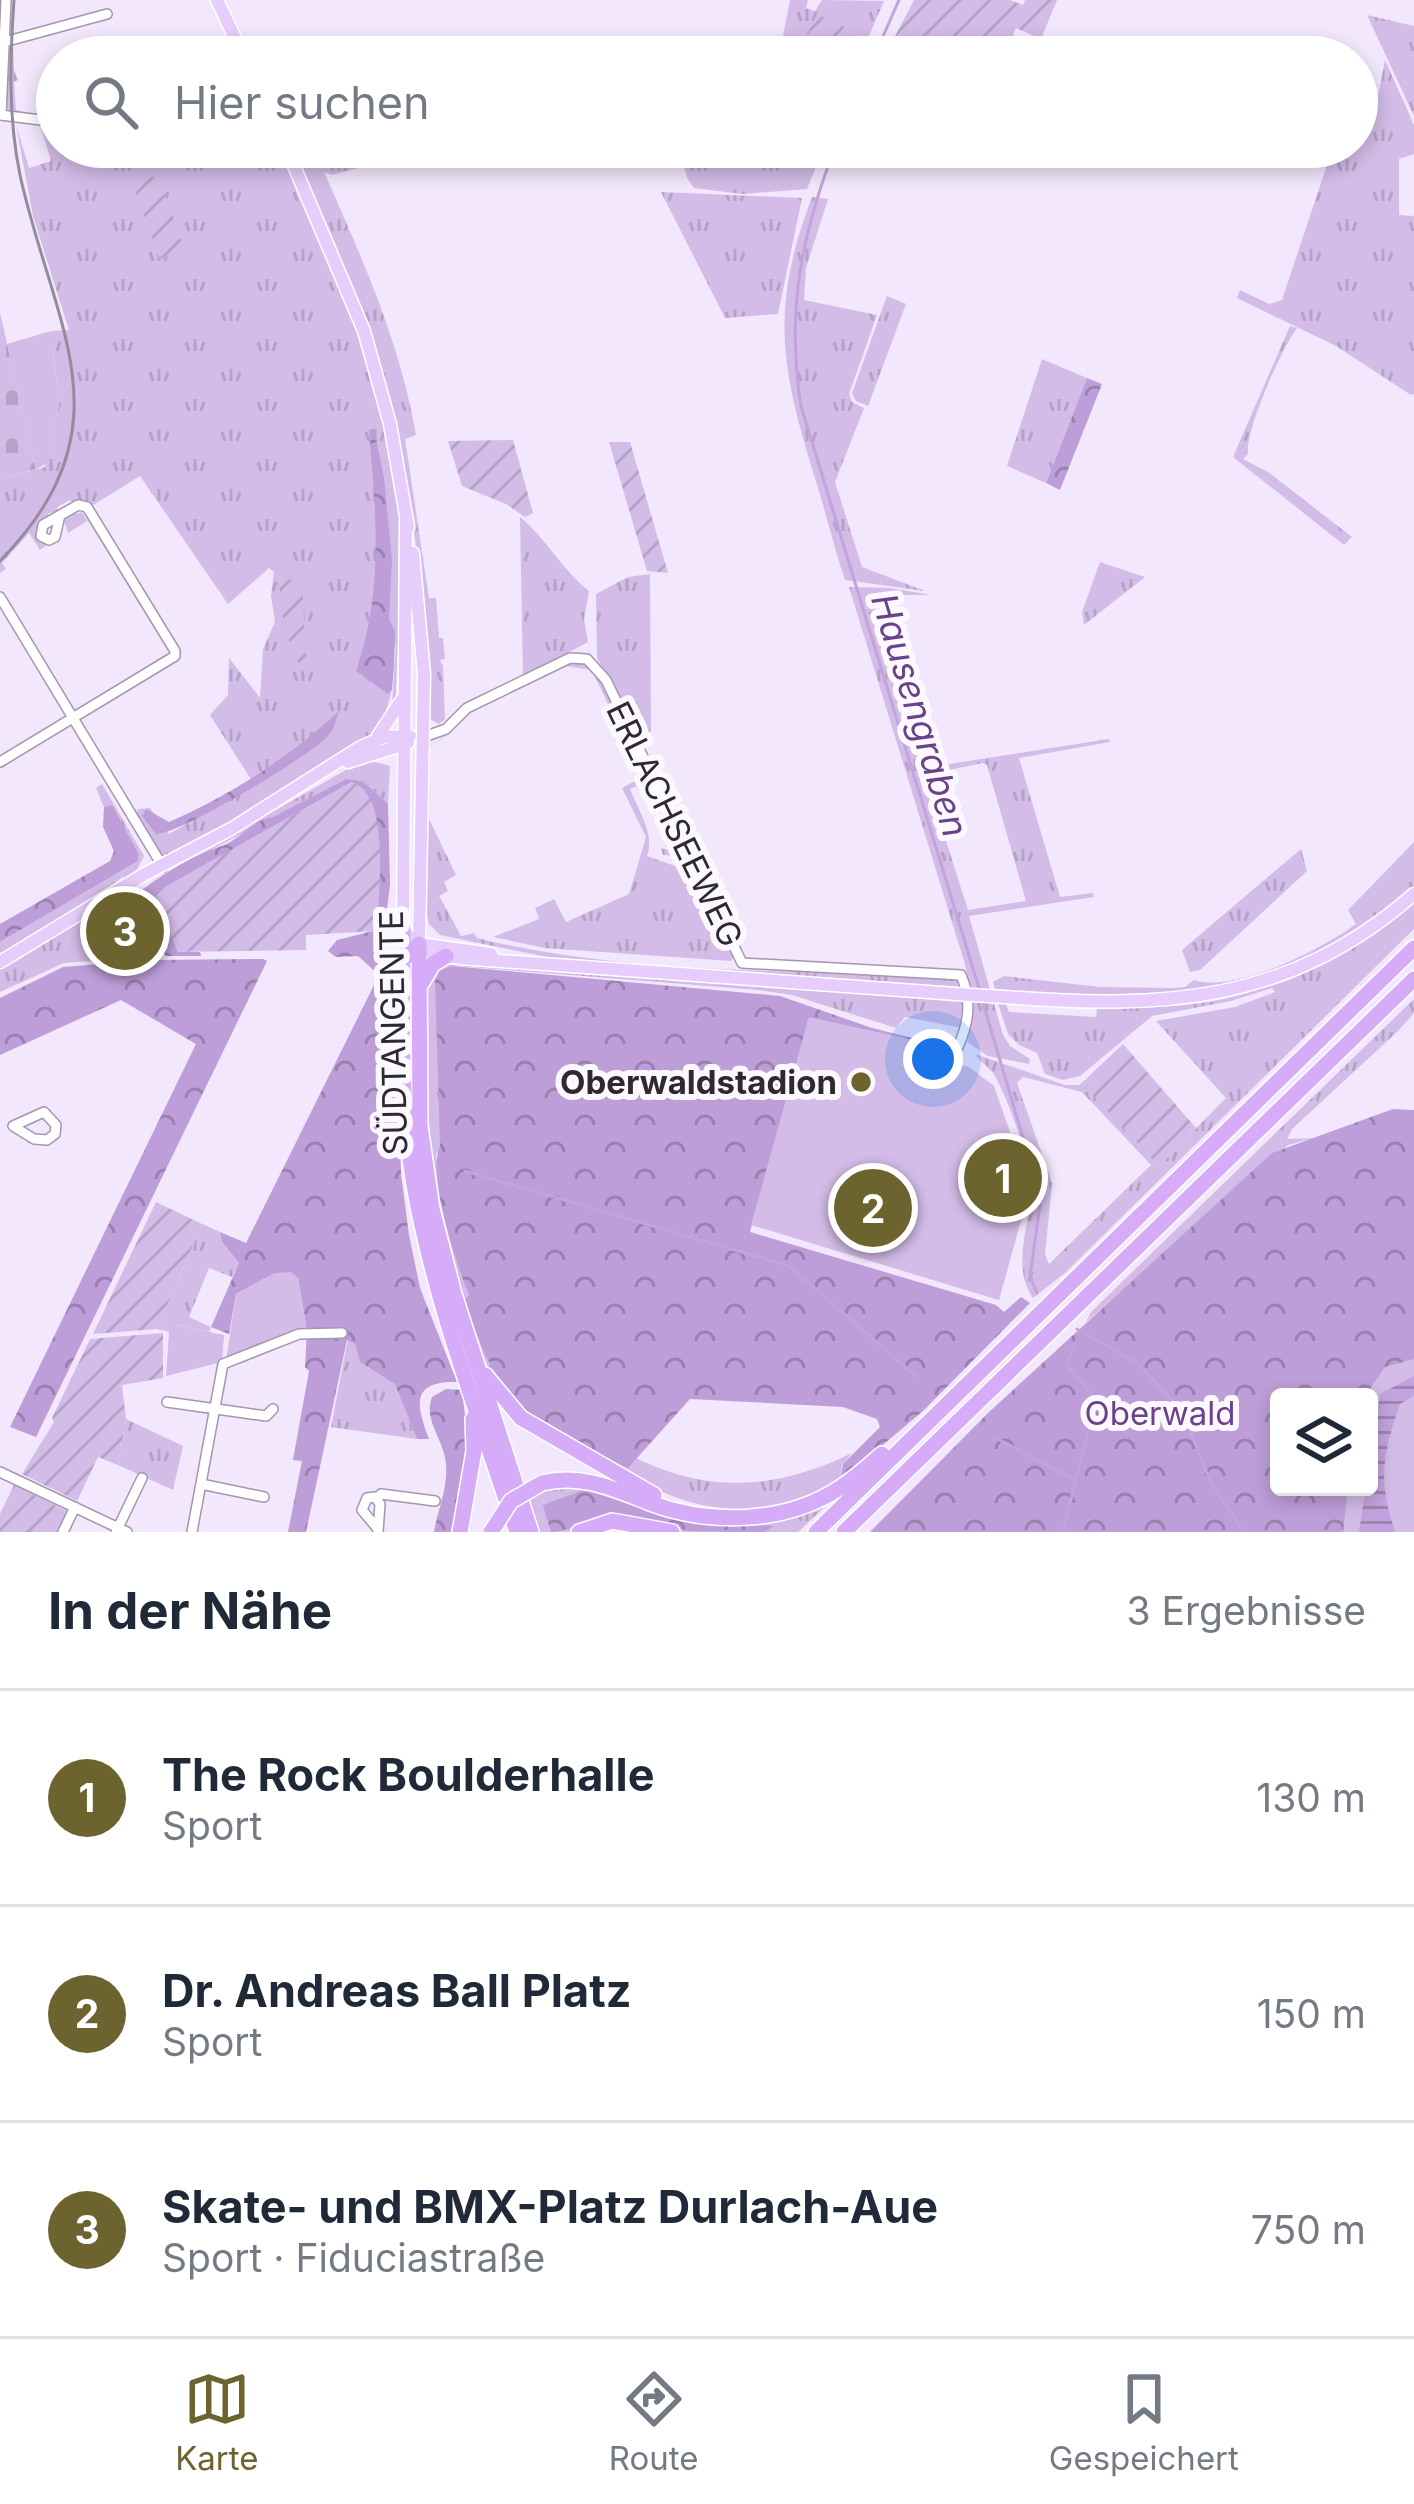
<!DOCTYPE html>
<html lang="de">
<meta charset="utf-8">
<style>
:root{--surface:#fff;--page:#f2f2f3;--text:#1f2937;--muted:#747a83;--line:#e0e1e3;--accent:#6c632f}
body{margin:0;font-family:Inter,sans-serif;background:var(--page);color:var(--text)}
.controls{position:absolute;right:36px;bottom:36px;display:grid;overflow:hidden;border-radius:12px;box-shadow:0 6px 18px #0003}
.controls button{width:108px;height:108px;display:grid;place-items:center;padding:0;border:0;border-bottom:3px solid var(--line);background:var(--surface);color:var(--text);font:60px sans-serif}
.you{position:absolute;left:933px;top:1059px;width:42px;height:42px;margin:-30px;border:9px solid #fff;border-radius:50%;background:#1a73e8;box-shadow:0 0 0 18px #1a73e833}
.badge{display:grid;place-items:center;width:78px;height:78px;border-radius:50%;background:var(--accent);color:#fff;font-size:39px;font-weight:700}
.pin{position:absolute;translate:-50% -50%;border:6px solid #fff;box-shadow:0 3px 12px #0006}
.list{margin:0;padding:0;list-style:none}
h2{display:flex;justify-content:space-between;align-items:center;height:156px;margin:0;padding:0 48px;font-size:51px}
h2 small{font-size:39px;font-weight:400;color:var(--muted)}
.list li{display:grid;grid-template-columns:78px 1fr auto;gap:36px;align-items:center;box-sizing:border-box;height:216px;padding:0 48px;border-top:3px solid var(--line)}
.list b{display:block;font-size:45px;white-space:nowrap}
.list p{margin:0;font-size:39px;white-space:nowrap;color:var(--muted)}
.list em{font-size:39px;font-style:normal;color:var(--muted)}
.icon{flex:none;width:66px;height:66px;fill:none;stroke:currentColor;stroke-width:2;stroke-linecap:round;stroke-linejoin:round}
.map{position:relative;flex:none;width:1414px;height:1532px;overflow:hidden}
.search{position:absolute;background:var(--surface);box-shadow:0 6px 18px #0003;left:36px;right:36px;top:36px;height:132px;display:flex;align-items:center;gap:30px;box-sizing:border-box;padding:0 42px;border-radius:66px;color:var(--muted);font-size:45px}
.sheet{height:804px;background:var(--surface)}
nav{display:flex;justify-content:space-around;align-items:center;box-sizing:border-box;height:168px;border-top:3px solid var(--line);background:var(--surface);font-size:33px;color:var(--muted)}
nav a{display:grid;justify-items:center;gap:6px}
nav .on{color:var(--accent)}
.map>svg:first-child{display:block}
</style>
<div class="map">
<svg width="1414" height="1532" viewBox="0 0 1414 1532">
<defs>
<pattern id="grass-tufts" width="24" height="20" patternUnits="userSpaceOnUse" patternTransform="scale(3)"><rect width="24" height="20" fill="#d3bce7"/><path d="M3 7l-1-3M5 7V3M7 7l1-3M15 17l-1-3M17 17v-4M19 17l1-3" fill="none" stroke="#b5a2c7"/></pattern>
<pattern id="forest-crowns" width="20" height="18" patternUnits="userSpaceOnUse" patternTransform="scale(3)"><rect width="20" height="18" fill="#bd9ed8"/><path d="M2 6a3 3 0 1 1 6 0M12 15a3 3 0 1 1 6 0" fill="none" stroke="#9a81b0"/></pattern>
<pattern id="cemetery-stones" width="16" height="16" patternUnits="userSpaceOnUse" patternTransform="scale(3)"><rect width="16" height="16" fill="#d3bce7"/><path d="M2 7V4a2 2 0 0 1 4 0v3zM10 15v-3a2 2 0 0 1 4 0v3z" fill="#b5a2c7"/></pattern>
<pattern id="garden-furrows" width="10" height="10" patternUnits="userSpaceOnUse" patternTransform="scale(3)"><rect width="10" height="10" fill="#d3bce7"/><path d="M-1 1l2-2M0 10L10 0M9 11l2-2" fill="none" stroke="#b5a2c7"/></pattern>
<pattern id="water-rules" width="6" height="5" patternUnits="userSpaceOnUse" patternTransform="scale(3)"><rect width="6" height="5" fill="#c3a3dd"/><path d="M0 2.5h6" fill="none" stroke="#9f85b4"/></pattern>
</defs>
<rect width="100%" height="100%" fill="#f2e7fc"/>
<path fill="url(#grass-tufts)" fill-rule="evenodd" d="M790,0H808L806,8L815,11L822,0L884,1L860,57H856L864,35L804,38L790,32L784,57H779Z
M1367,15L1414,26V116Z
M13,44L14,71L18,80L14,82L16,110L57,120V147H281L356,321L388,433L403,544L395,707H392L396,643L385,684L391,693L381,729L344,749L233,822L165,859L135,814L138,809L150,808L169,834L254,784L210,715L228,695L229,658L260,698L263,649L275,622L271,596L274,572L269,568L228,604L140,476L82,512L87,521L68,533L64,521L74,510L77,514L82,512L70,500L57,507L59,512L48,513L49,517L39,525L37,532L48,544L40,550L29,533L2,563L6,569L0,573V479L45,467L59,405L51,331L69,330L33,216L16,125L29,168L51,161L40,124L10,112L5,105L8,48Z
M1385,60L1414,125V154L1399,159V215L1414,216V394L1411,395L1336,346L1237,298L1240,290L1269,304L1282,300L1333,147H1357V134L1371,132Z
M291,147H438L332,175L324,172C362,258 400,342 416,435L405,439L429,598H436L439,638H443L445,659L440,660L443,666L445,719L439,724L428,718L421,583L410,502L361,310Z
M679,147H824L807,189L742,194L694,188L687,178Z
M661,192L802,198L778,314L725,318Z
M812,197L828,199L806,268L804,300L877,315L849,394L852,402L864,408L835,482L862,567L925,591L845,580C835,551 828,521 819,491C783,375 767,315 812,197Z
M887,296L906,304L868,406L856,401L852,393Z
M1290,326L1297,328C1282,348 1245,430 1248,454L1243,459L1268,472L1352,537L1344,545L1233,457Z
M1042,359L1087,378L1046,483L1007,466Z
M520,517C547,539 562,570 589,591L584,619L588,642L523,677Z
M1100,562L1145,577L1084,625L1082,612Z
M650,574L651,732H636L597,658L596,594L628,577Z
M849,587L890,588L931,595H871L924,768L1109,739L1110,742L1019,758L1060,897L1093,893L1094,897L969,916L1003,1035L1010,1046L1030,1059L1029,1064L988,1056L967,1042L974,1002L964,961ZM983,763L987,765L1026,901L968,910L925,775Z
M574,662L586,663L597,672L680,843L675,848L645,783L630,789C639,812 655,834 647,856L692,872L683,856L663,855L661,848L680,853L688,860L734,956L731,961L545,948L493,937L539,919L535,908L554,899L566,922L629,894L646,837L622,788L642,777L592,670L566,666Z
M455,731L430,746L429,819L456,875L444,882L448,891L439,896L461,936L474,933L477,938C624,975 803,970 955,977L963,988L561,960L440,935L429,924L426,912L429,746Z
M371,761L390,766L388,804L363,781L346,779L150,882L344,771Z
M102,784L144,856L137,869L139,875L121,878L83,907L0,956V942L138,861L112,805L104,807L96,788Z
M1414,842V889C1343,946 1257,990 1164,998C1113,1002 1058,995 1007,993L995,989L993,982L1004,976L1100,987L1173,988L1185,987L1194,980C1235,994 1322,949 1356,924L1348,910Z
M1301,849L1307,871L1200,970L1190,972L1182,950Z
M126,892L135,913L128,916L123,907L130,949L142,943L132,917L151,957L64,963L0,992V966Z
M1414,899V929L1065,1273L1033,1298C1008,1261 1035,1220 1030,1179C1027,1153 1007,1095 993,1073C987,1065 979,1061 975,1054L1065,1085H1079L1086,1079L1159,1166L1226,1098L1156,1021L1235,1007L1275,992L1272,988L1231,1001L1152,1016L1080,1076L1063,1080L1045,1074L1037,1053L1019,1045L1008,1034L998,1003L1006,1004L1009,1012L1096,1017L1097,1008C1154,1008 1216,1008 1270,984C1320,961 1367,927 1414,899ZM1023,1077L1082,1092L1151,1165L1049,1264L1045,1255L1052,1183L1017,1083Z
M445,961L482,966L968,1001L962,1028L905,1017L896,1028L792,995L758,990L458,966L441,970L440,1145L436,1155L455,1256L469,1295L464,1300L433,1172L427,1096V983Z
M1414,999V1013L1398,1031L1292,1129L1287,1139L1313,1138L1288,1145L1086,1322L1091,1312Z
M202,1224L220,1232L222,1242L239,1263L232,1277L209,1268L189,1317L211,1327L209,1332L175,1325L170,1332L157,1329Z
M348,1339L355,1344L360,1362L395,1383L417,1439L331,1427Z
M476,1339C594,1440 692,1532 852,1453L842,1465L840,1481C736,1532 682,1507 589,1454C533,1422 499,1403 476,1339Z
M126,1419L183,1446L173,1490L118,1465Z
M588,1486L694,1520L832,1500L798,1532H683L625,1519L575,1532H539L527,1496L544,1488Z"/>
<path fill="url(#forest-crowns)" d="M1087,378L1102,384L1060,490L1046,483Z
M374,429L384,478L392,561L389,619L395,631L394,666L392,690L388,694L356,671C384,588 376,516 369,430Z
M339,711C336,719 334,730 328,736C310,756 178,835 156,834L142,816L146,809L169,822C231,795 290,757 339,711Z
M346,779L363,781L388,804L390,885L384,933L391,940L390,953L398,957L392,1086L398,1087L401,1174L409,1235L420,1288L457,1382C412,1381 415,1403 429,1439H417L395,1384L360,1362L355,1344L347,1340L306,1532H288L302,1461L293,1460L309,1371L305,1367L307,1331L298,1278L275,1273L236,1294L229,1334L211,1327L239,1263L222,1242L220,1232L246,1243L379,975L358,956L336,957L328,951L337,940L377,930L352,782L155,893L178,952H200L201,956H166L163,952L168,948L138,893C160,876 193,855 222,846C241,839 254,819 273,817Z
M112,805L138,853V861L0,942V924L110,861L114,851L103,827L104,807Z
M263,959L267,961L36,1437L10,1427L196,1044L121,1000L0,1055V998L63,967L150,960Z
M452,966L780,996L872,1028L937,1044L933,1055L808,1021L750,1232L996,1305L1004,1312L1021,1297L1030,1303L923,1411L840,1481L843,1464L880,1427L877,1419L843,1407L690,1399L628,1468C533,1429 495,1398 464,1300L469,1295C456,1264 427,1174 440,1145L435,980L441,970Z
M1393,1109L1414,1110V1376L1369,1397H1279V1487H1368L1359,1532H870L989,1412L1272,1153Z
M446,1389L462,1390L468,1441L453,1532H434C438,1508 448,1489 446,1464C444,1439 423,1421 432,1397Z
M584,1490L687,1522L773,1526L765,1532C741,1532 711,1532 688,1531C663,1526 640,1513 613,1514C589,1515 574,1532 551,1532L543,1505Z"/>
<path fill="url(#cemetery-stones)" d="M0,313L36,469L0,479Z"/>
<path fill="#d3bce7" d="M51,331L59,405L46,464L36,469L7,344Z
M809,1017L945,1047L944,1053L954,1058L953,1063L969,1067L994,1086L1020,1161L1022,1217L999,1300L751,1225Z
M291,1272L298,1278L307,1331L226,1361L236,1294L275,1273Z
M174,1325L224,1335L222,1362L166,1376L169,1333Z
M1414,1359V1532H1343L1348,1487H1369L1368,1392L1385,1367Z"/>
<path fill="url(#garden-furrows)" d="M914,0H1010L1023,5L1025,0H1057L1041,39L1016,28L1004,57H917L890,46Z
M817,14L864,36L856,57H784L789,31L805,38Z
M151,176L160,180L185,250L160,259L132,183Z
M513,440L533,513L525,517L506,504L462,486L448,441Z
M609,442H630L668,573L647,571Z
M302,579L307,678C290,648 278,615 280,580Z
M352,782C392,795 378,896 377,931L306,935V950L178,952L154,893Z
M1123,1044L1196,1128L1159,1166L1088,1090L1091,1085L1086,1079Z
M156,1202L202,1224L157,1329L93,1334Z
M163,1333V1378L122,1385L126,1419L118,1465L98,1457L77,1501L22,1474L54,1422L52,1418L90,1339Z
M14,1485L67,1511L57,1532H0V1514Z"/>
<path fill="url(#water-rules)" d="M1414,1376V1396L1400,1404C1382,1456 1378,1479 1395,1532H1359L1380,1394Z"/>
<g fill="none" stroke-linecap="round" stroke-linejoin="round">
<path stroke="#c3a3dd" stroke-width="3" d="M874,57L899,0
M835,147C801,237 786,311 801,406L979,988
M983,1003L1041,1198L1030,1276L1037,1293
M465,1171L789,1266L916,1376
M1077,1329L1136,1362L1181,1409L1211,1483L1244,1532
M994,1437L1075,1480
M1063,1532L1096,1400L1067,1365L1074,1344"/>
<defs>
<path id="minor" d="M4,42L107,14
M0,115L57,122
M1,115L6,0
M0,597L163,867
M421,738L446,729L467,708L570,658L587,659L606,680L742,963L961,975C972,1001 969,1022 958,1047
M0,762L175,656V651L87,507L78,505L43,525L41,536L49,540L55,537L60,515
M44,1112L56,1125L55,1134L47,1140L34,1139L13,1126Z
M167,1402L266,1416L273,1409
M0,1472L127,1532
M201,1484L264,1497
M377,1499L381,1494L435,1501
M63,1532L75,1507
M116,1532L142,1478
M192,1532L223,1364L299,1334L342,1333
M378,1532L380,1504L375,1497L367,1498L362,1510L378,1529"/>
<path id="major" d="M217,0L244,57
M286,147L364,331L390,424L408,527
M406,519L403,930C428,962 450,956 487,960L956,994
M413,553L424,674L419,944L491,954
M378,736L403,698
M348,762L408,743
M0,962L143,875L231,829L359,748L383,737L410,736
M1004,997C1163,1009 1288,1004 1414,894"/>
<path id="highway" d="M403,930C403,1013 399,1097 413,1179C433,1299 479,1416 517,1532
M403,960L419,944L420,1126L432,1209L454,1294L531,1532
M421,984L433,964L446,956
M485,1375L521,1418L654,1495
M542,1483C581,1473 614,1489 650,1503C709,1525 784,1524 838,1489C854,1479 868,1466 882,1454
M460,1532L474,1451L473,1419
M579,1532L612,1521L672,1532
M816,1532L1414,948
M844,1532L1414,979"/>
</defs>
<use href="#minor" stroke="#a396af" stroke-width="12"/>
<use href="#major" stroke="#fff" stroke-width="15"/>
<use href="#highway" stroke="#fff" stroke-width="18"/>
<use href="#minor" stroke="#fff" stroke-width="9"/>
<use href="#major" stroke="#e6cdfb" stroke-width="12"/>
<use href="#highway" stroke="#d6acf9" stroke-width="15"/>
<path stroke="#948b9b" stroke-width="3" d="M0,561C133,425 53,327 20,175C8,117 10,59 14,0"/>
<defs>
<path id="major-bridge" d="M956,994L1004,997"/>
<path id="highway-bridge" d="M491,1532L511,1501L542,1483"/>
</defs>
<use href="#major-bridge" stroke="#fff" stroke-width="15" stroke-linecap="butt"/>
<use href="#highway-bridge" stroke="#fff" stroke-width="18" stroke-linecap="butt"/>
<use href="#major-bridge" stroke="#e6cdfb" stroke-width="12"/>
<use href="#highway-bridge" stroke="#d6acf9" stroke-width="15"/>
</g>
<circle fill="#6c632f" stroke="#fbf8fe" stroke-width="4.5" cx="861" cy="1082" r="12"/>
<g text-anchor="middle" stroke-width="12" stroke-linejoin="round" paint-order="stroke">
<g font-size="33" fill="#2e2832" stroke="#fbf8fe">
<text transform="translate(675 824) rotate(64)" y="12">ERLACHSEEWEG</text>
<text transform="translate(393 1033) rotate(-91)" y="12">SÜDTANGENTE</text>
</g>
<g font-size="33" font-weight="bold" fill="#2e2832" stroke="#fbf8fe" text-anchor="end">
<text x="837" y="1094">Oberwaldstadion</text>
</g>
<g font-size="33" fill="#6b4289" stroke="#fbf8fe">
<text x="1160" y="1425">Oberwald</text>
</g>
<g font-size="36" font-style="italic" fill="#6b4289" stroke="#fbf8fe">
<text transform="translate(920 715) rotate(73)" y="13">Hausengraben</text>
</g>
</g>
</svg>
<div class="controls">
<button><svg class="icon" aria-label="layers" viewBox="0 0 24 24"><path d="M12 4l9 5-9 5-9-5zM3 14l9 5 9-5"/></svg></button>
</div>
<div class="you"></div>
<div class="pin badge" style="left:1003px;top:1178px">1</div>
<div class="pin badge" style="left:873px;top:1208px">2</div>
<div class="pin badge" style="left:125px;top:931px">3</div>
<div class="search"><svg class="icon" aria-label="search" viewBox="0 0 24 24"><circle cx="10" cy="10" r="6"/><path d="M15 15l6 6"/></svg>Hier suchen</div>
</div>
<section class="sheet">
<h2>In der Nähe<small>3 Ergebnisse</small></h2>
<ul class="list">
<li><span class="badge">1</span><div><b>The Rock Boulderhalle</b><p>Sport</p></div><em>130 m</em></li>
<li><span class="badge">2</span><div><b>Dr. Andreas Ball Platz</b><p>Sport</p></div><em>150 m</em></li>
<li><span class="badge">3</span><div><b>Skate- und BMX-Platz Durlach-Aue</b><p>Sport · Fiduciastraße</p></div><em>750 m</em></li>
</ul>
</section>
<nav>
<a class="on"><svg class="icon" aria-label="map" viewBox="0 0 24 24"><path d="M3 6l6-2 6 2 6-2v14l-6 2-6-2-6 2zM9 4v14M15 6v14"/></svg>Karte</a>
<a><svg class="icon" aria-label="directions" viewBox="0 0 24 24"><path d="M12 3l9 9-9 9-9-9zM9 14v-3h6M13 9l2 2-2 2"/></svg>Route</a>
<a><svg class="icon" aria-label="saved" viewBox="0 0 24 24"><path d="M7 4h10v16l-5-4-5 4z"/></svg>Gespeichert</a>
</nav>
